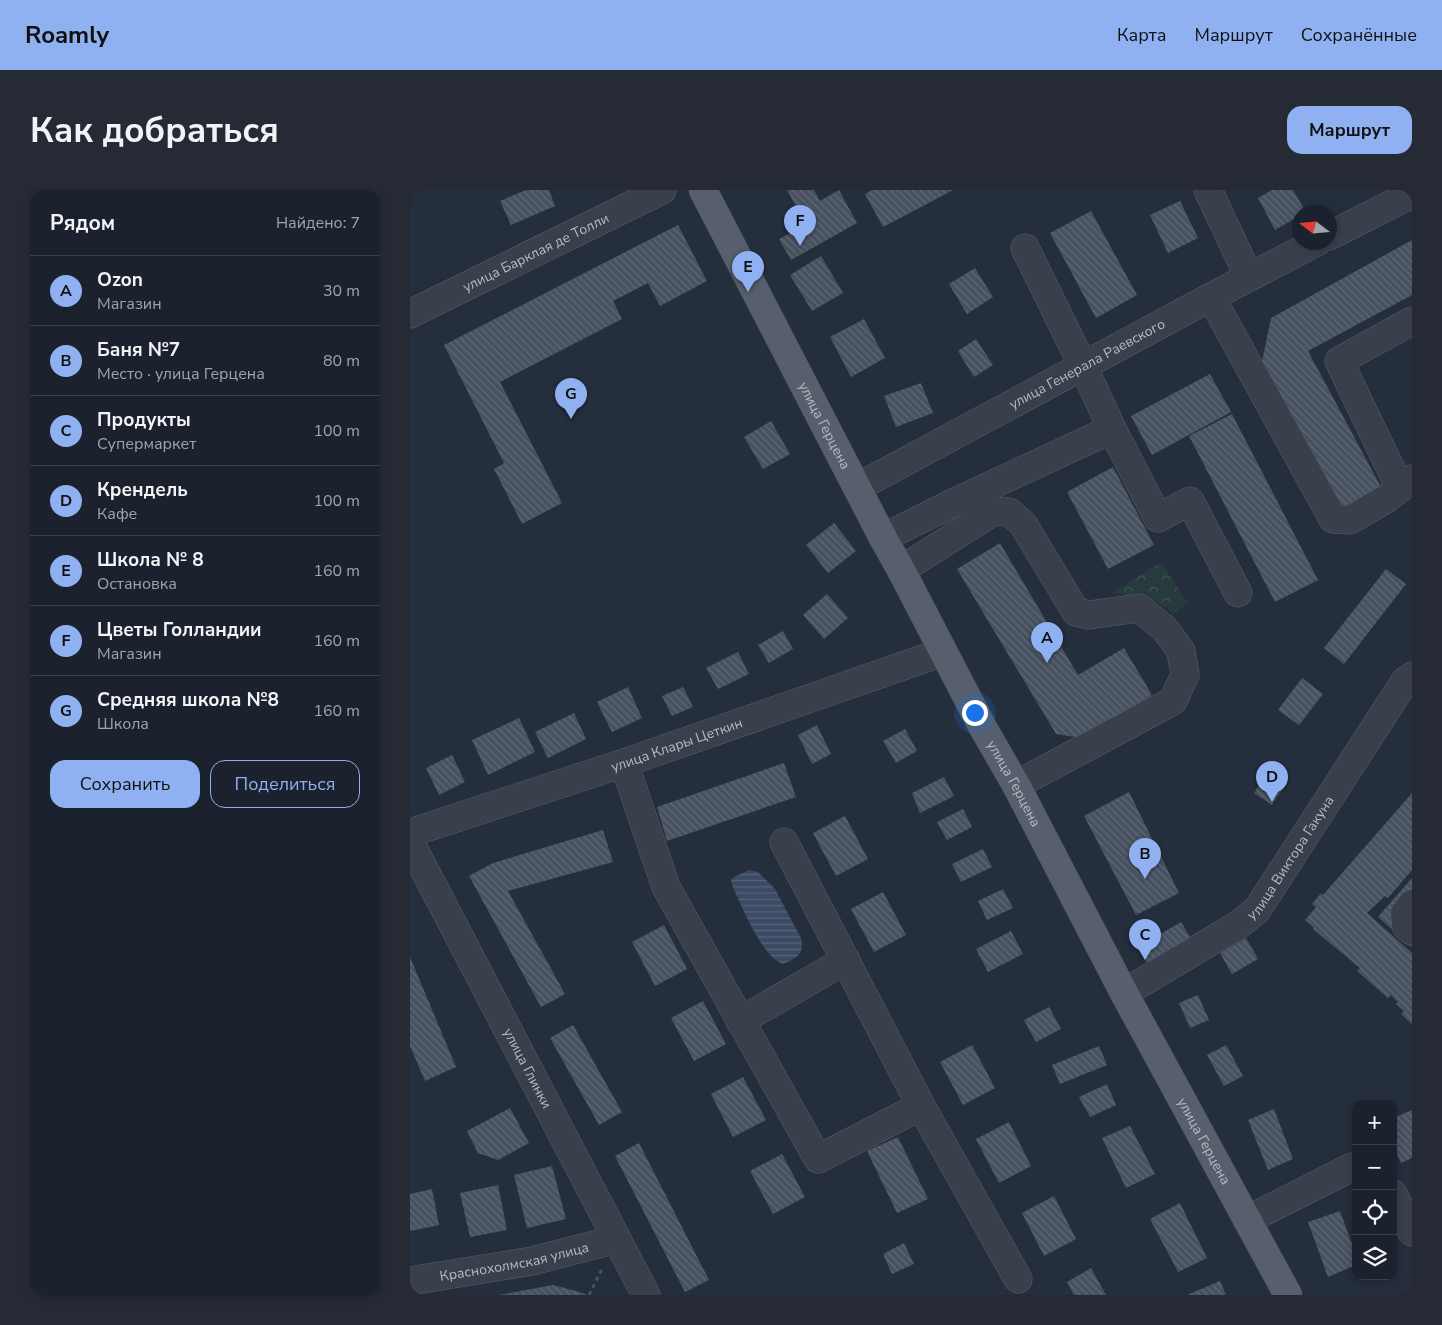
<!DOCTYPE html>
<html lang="ru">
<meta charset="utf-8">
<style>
:root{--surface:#1c222d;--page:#252a35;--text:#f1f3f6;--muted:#a0a4aa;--line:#3a3f49;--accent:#90b1f1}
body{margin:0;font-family:"Nunito Sans",sans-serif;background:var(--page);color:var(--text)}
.controls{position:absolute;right:15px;bottom:15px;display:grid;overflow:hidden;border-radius:10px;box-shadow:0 2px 8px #0003}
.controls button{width:45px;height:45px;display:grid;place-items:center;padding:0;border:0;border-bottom:1px solid var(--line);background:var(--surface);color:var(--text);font:25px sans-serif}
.compass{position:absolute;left:882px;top:15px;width:45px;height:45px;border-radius:50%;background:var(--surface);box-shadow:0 2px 8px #0003;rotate:286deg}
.you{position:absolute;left:564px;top:522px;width:18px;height:18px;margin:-12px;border:4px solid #fff;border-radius:50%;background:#1a73e8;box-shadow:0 0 0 8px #1a73e833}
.badge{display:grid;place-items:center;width:32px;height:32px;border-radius:50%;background:var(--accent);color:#111;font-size:16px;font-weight:700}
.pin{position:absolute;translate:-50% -41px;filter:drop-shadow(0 1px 2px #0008)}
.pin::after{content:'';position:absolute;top:26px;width:18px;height:15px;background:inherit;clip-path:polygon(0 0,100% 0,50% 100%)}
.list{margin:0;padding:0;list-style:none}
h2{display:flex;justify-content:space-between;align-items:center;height:65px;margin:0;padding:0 20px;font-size:21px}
h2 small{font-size:16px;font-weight:400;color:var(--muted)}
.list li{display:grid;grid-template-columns:32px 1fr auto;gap:15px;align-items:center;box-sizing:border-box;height:70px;padding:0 20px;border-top:1px solid var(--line)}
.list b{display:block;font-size:19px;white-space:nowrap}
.list p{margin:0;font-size:16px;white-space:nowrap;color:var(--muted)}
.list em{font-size:16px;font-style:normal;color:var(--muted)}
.actions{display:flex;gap:10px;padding:15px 20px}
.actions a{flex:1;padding:11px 0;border:1px solid var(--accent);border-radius:15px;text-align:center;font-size:18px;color:var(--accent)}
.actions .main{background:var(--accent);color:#111}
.icon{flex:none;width:28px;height:28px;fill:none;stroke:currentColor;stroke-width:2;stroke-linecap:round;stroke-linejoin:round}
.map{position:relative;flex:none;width:1002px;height:1105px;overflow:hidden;border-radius:15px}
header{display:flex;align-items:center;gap:30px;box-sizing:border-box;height:70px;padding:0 25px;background:var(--accent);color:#111}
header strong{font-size:24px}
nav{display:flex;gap:28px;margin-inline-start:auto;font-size:18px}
.intro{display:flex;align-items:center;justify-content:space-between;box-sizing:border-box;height:120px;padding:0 30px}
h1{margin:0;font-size:35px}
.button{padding:12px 22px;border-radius:15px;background:var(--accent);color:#111;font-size:18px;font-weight:700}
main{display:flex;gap:30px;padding:0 30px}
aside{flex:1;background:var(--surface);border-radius:15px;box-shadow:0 2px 8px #0003}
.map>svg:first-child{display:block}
</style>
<header>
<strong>Roamly</strong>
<nav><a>Карта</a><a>Маршрут</a><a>Сохранённые</a></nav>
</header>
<div class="intro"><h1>Как добраться</h1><a class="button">Маршрут</a></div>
<main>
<aside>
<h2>Рядом<small>Найдено: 7</small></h2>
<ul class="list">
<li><span class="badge">A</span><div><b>Ozon</b><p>Магазин</p></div><em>30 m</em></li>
<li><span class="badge">B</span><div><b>Баня №7</b><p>Место · улица Герцена</p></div><em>80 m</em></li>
<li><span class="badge">C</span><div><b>Продукты</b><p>Супермаркет</p></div><em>100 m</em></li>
<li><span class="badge">D</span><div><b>Крендель</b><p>Кафе</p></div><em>100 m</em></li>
<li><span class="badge">E</span><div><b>Школа № 8</b><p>Остановка</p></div><em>160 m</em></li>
<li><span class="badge">F</span><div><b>Цветы Голландии</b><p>Магазин</p></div><em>160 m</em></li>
<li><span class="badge">G</span><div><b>Средняя школа №8</b><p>Школа</p></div><em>160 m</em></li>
</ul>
<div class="actions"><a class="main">Сохранить</a><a>Поделиться</a></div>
</aside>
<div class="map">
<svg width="1002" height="1105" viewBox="0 0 1002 1105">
<defs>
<pattern id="park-crowns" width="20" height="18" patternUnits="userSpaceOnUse" patternTransform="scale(1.25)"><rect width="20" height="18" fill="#273a3d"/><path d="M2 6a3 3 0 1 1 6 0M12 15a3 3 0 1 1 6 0" fill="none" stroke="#445558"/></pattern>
<pattern id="water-rules" width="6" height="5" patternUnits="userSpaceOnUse" patternTransform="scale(1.25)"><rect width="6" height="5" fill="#3c4b64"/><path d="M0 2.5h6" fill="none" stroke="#566379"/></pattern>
<pattern id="building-back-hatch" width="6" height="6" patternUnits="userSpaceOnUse" patternTransform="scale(1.25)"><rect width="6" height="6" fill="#475160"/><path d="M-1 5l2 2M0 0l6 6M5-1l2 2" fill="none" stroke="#5f6875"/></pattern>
</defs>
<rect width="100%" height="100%" fill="#252e3c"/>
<path fill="url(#park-crowns)" d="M751,372L778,413L762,424C752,409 719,405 702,403Z"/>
<path fill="url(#water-rules)" d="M339,680L348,682L365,699L391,748C395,765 386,768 373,774C352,767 331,715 322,695L321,690L324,687Z"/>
<path fill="url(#building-back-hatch)" d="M116,0H139L145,16L101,35L90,11Z
M377,0H404L410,11L429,0L447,33L381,70L369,49L396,35Z
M462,0H543L473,37L455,4Z
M862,0H883L896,22H889V26L865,40L848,8Z
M770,11L788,48L758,63L740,25Z
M681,21L727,105L686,128L640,43Z
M268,35L297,91L250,116L238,93L203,111L212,129L90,192L152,313L112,334L84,279L94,273L34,155Z
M1002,50V105L898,161L971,297L930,322L851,176L861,128Z
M411,66L433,103L402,121L380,85Z
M565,78L583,107L557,124L539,94Z
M454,129L475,168L441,187L420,147Z
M566,149L583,175L564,187L548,161Z
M800,184L821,222L742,265L721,226Z
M511,193L523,223L486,237L474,206Z
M822,224L908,390L865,412L779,246Z
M361,231L380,264L353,279L334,247Z
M703,277L744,355L698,379L657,302Z
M424,333L446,361L418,383L396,355Z
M590,353L668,485L714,458L742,505L671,548L646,544L547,379Z
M976,379L996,394L934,474L914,458Z
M417,404L438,428L414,449L393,425Z
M373,441L383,459L359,473L348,455Z
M328,462L339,484L308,499L296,478Z
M892,488L913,504L889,535L868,520Z
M218,497L232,528L202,542L187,512Z
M273,497L283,517L262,526L252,506Z
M164,523L176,549L138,568L125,542Z
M109,528L125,562L78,585L62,550Z
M407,535L421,564L402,574L388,545Z
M495,539L507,561L486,573L473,551Z
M42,565L55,592L29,605L16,578Z
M374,573L386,607L257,651L247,617Z
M858,581L877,593L862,615L844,603Z
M534,587L544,606L510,623L502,603Z
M719,602L769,703L726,725L674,626Z
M1002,603V680L978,708L975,706L957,723L1002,763V834L991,824L994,821L986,814L988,812L981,805L978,808L947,781L950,778L903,739L904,738L895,730L906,717L902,714L911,703L913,705Z
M553,619L562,637L537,650L527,632Z
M435,626L458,669L426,686L403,643Z
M193,640L203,672L98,701L155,804L131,817L59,686L83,673Z
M573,659L582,677L551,692L542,674Z
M1002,688V757L968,727Z
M593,699L603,718L577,730L568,711Z
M473,702L496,745L464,762L441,719Z
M771,732L783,752L739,777L728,757Z
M254,735L277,779L245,796L222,752Z
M601,741L613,764L578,782L566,759Z
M836,748L848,769L822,784L810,763Z
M0,767L46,877L15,891L0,856Z
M788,805L799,830L780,838L769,813Z
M293,811L316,854L284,871L261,828Z
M639,817L651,839L626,852L614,830Z
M163,835L212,922L189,935L140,848Z
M562,855L585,898L553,915L530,872Z
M816,855L833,886L814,896L797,865Z
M689,856L697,875L650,894L642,875Z
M333,887L356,930L323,947L301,904Z
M697,894L706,915L680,927L669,907Z
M100,918L119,953L88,970L68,963L57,941Z
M864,919L883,969L858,980L838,930Z
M1002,920V968L991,973L983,956V928Z
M599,932L621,976L589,993L566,949Z
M720,936L745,984L716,998L692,948Z
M488,947L518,1009L487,1023L457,961Z
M229,953L299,1090L275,1102L205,966Z
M372,964L395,1007L363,1024L340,981Z
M142,976L156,1029L117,1038L104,985Z
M88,995L97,1040L60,1047L50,1003Z
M22,999L29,1035L0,1041V1004Z
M644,1006L666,1049L634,1066L612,1023Z
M770,1013L797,1068L768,1082L740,1029Z
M930,1021L946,1065V1075L918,1087L898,1032Z
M494,1053L504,1074L482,1084L473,1064Z
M681,1078L696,1105H664L657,1092Z
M810,1091L816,1105H777Z
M143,1095L170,1102L177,1105H89Z"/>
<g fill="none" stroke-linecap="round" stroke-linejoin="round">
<defs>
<g id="minor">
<path d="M798,0L839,87"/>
<path d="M919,46L1002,4"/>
<path d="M801,107L923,329L940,330L976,309L1002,289"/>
<path id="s1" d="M0,124L252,0"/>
<path d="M702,239L748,328L780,311L828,403"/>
<path id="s2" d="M448,297L801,107L907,52"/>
<path d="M990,298L929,171L1002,131"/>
<path d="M473,348L541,314L702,239L673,176L615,58"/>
<path d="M491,380L584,321L599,322L613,334L666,422L679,425L729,418L754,438L771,461L775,485L763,511L606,595"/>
<path d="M214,573L256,697L408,969L511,916L608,1089"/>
<path id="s3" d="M0,643L214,573L533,462"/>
<path id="s4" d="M0,652L236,1105"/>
<path d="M374,652L511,916"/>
<path d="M1002,714L995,723L996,736L1002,741"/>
<path id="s5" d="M714,803L828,735L847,720L995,491L1002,486"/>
<path d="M330,831L436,770"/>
<path d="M983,1004L1002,1042"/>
<path d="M837,1030L942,977H946"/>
<path id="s6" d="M0,1091L122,1071L207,1049"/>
</g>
<g id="major">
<path id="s7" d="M293,0L473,348L491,380L572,536L606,595L714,803L878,1105"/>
</g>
</defs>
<use href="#minor" stroke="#575e6a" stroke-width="29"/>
<use href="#major" stroke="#424955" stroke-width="29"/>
<path stroke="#45575a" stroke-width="3" stroke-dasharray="4 4" stroke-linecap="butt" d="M179,1105L193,1077"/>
<use href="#minor" stroke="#39404c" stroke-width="28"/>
<use href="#major" stroke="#575f6c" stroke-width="28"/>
</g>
<g text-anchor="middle" stroke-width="4.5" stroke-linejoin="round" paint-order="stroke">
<g font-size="14" fill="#b5bbc7" stroke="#1e2531">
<text dy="5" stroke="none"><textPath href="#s1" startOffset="140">улица Барклая де Толли</textPath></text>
<text dy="5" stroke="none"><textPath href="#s2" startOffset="260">улица Генерала Раевского</textPath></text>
<text dy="5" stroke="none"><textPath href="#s7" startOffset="265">улица Герцена</textPath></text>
<text dy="5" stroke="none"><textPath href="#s3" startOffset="281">улица Клары Цеткин</textPath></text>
<text dy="5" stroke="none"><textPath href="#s7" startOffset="670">улица Герцена</textPath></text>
<text dy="5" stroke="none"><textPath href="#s5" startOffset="219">улица Виктора Гакуна</textPath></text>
<text dy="5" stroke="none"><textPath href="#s4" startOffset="255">улица Глинки</textPath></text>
<text dy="5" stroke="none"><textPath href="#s7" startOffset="1075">улица Герцена</textPath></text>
<text dy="5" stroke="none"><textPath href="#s6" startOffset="106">Краснохолмская улица</textPath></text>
</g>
</g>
</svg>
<div class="controls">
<button>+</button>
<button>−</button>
<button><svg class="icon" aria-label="locate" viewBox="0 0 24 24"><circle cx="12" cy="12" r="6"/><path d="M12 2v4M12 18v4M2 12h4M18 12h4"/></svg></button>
<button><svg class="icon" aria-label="layers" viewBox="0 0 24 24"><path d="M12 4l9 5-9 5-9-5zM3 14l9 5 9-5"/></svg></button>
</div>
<svg class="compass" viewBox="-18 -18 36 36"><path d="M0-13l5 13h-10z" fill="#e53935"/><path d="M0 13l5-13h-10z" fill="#a0a4aa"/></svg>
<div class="you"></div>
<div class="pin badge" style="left:637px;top:473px">A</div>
<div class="pin badge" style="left:735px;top:689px">B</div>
<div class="pin badge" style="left:735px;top:770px">C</div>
<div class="pin badge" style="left:862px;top:612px">D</div>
<div class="pin badge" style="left:338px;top:102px">E</div>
<div class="pin badge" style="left:390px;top:56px">F</div>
<div class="pin badge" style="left:161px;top:229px">G</div>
</div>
</main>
